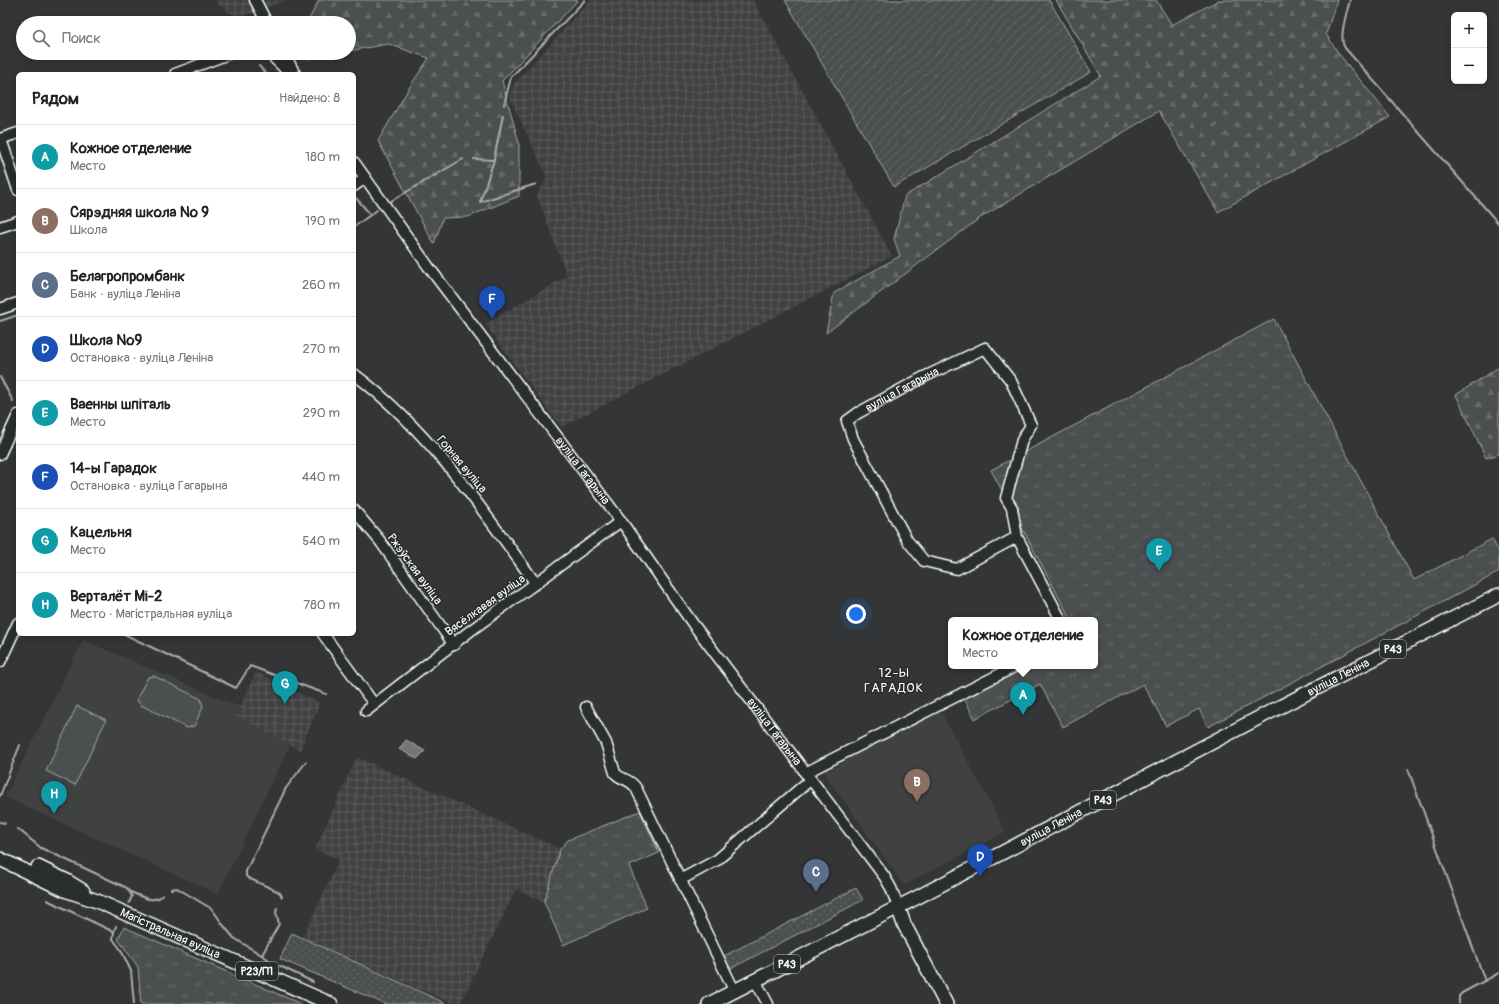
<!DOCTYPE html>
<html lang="ru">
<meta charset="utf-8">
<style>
:root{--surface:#fff;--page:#f2f2f2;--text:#222;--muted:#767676;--line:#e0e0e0;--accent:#b45309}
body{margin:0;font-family:Pangolin,sans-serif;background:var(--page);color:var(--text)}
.controls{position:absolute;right:12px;top:12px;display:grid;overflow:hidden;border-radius:6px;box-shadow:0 2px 10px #0003}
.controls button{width:36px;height:36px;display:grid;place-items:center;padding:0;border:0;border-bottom:1px solid var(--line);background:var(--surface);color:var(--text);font:20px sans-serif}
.you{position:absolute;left:856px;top:614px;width:14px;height:14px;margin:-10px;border:3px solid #fff;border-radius:50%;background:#1a73e8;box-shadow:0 0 0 6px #1a73e833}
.badge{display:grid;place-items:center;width:26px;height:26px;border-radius:50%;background:var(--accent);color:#fff;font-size:13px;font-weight:700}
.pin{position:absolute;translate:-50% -33px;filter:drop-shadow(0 1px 2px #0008)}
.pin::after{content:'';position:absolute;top:21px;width:14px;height:12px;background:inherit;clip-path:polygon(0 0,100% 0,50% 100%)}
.popup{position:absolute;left:948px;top:617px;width:150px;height:52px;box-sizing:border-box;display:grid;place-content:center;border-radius:6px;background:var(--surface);filter:drop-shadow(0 1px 3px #0005);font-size:13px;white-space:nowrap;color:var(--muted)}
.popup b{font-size:15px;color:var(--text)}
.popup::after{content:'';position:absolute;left:50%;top:100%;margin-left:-8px;border:8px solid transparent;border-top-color:var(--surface)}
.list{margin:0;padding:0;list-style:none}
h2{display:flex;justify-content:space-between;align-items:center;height:52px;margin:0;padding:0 16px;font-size:17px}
h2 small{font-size:13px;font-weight:400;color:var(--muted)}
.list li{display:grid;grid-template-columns:26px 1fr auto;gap:12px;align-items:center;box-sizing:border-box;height:64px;padding:0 16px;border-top:1px solid var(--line)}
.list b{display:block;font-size:15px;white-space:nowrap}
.list p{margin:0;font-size:13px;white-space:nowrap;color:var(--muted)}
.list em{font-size:13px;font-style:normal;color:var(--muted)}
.icon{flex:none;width:22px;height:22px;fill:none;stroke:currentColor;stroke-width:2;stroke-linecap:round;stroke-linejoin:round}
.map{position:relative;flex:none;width:1499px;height:1004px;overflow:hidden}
.search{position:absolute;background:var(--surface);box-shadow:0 2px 10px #0003;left:16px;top:16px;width:340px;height:44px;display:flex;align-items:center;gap:10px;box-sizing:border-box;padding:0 14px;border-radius:22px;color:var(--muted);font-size:15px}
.panel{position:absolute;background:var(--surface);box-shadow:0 2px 10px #0003;left:16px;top:72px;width:340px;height:564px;border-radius:6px}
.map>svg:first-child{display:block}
</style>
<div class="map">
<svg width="1499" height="1004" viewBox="0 0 1499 1004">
<defs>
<pattern id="industrial-grid" width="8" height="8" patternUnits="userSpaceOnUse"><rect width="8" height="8" fill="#404243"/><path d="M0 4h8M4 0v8" fill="none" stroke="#5d5e5f"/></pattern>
<pattern id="grass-dots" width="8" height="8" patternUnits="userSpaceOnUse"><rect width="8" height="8" fill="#4c4f50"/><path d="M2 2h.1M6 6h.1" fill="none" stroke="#67696a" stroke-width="1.8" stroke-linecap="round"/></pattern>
<pattern id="forest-firs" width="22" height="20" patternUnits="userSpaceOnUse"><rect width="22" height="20" fill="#4c4f50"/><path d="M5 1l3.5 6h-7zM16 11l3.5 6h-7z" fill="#67696a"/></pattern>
<pattern id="park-tufts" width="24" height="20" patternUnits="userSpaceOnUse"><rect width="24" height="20" fill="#4c4f50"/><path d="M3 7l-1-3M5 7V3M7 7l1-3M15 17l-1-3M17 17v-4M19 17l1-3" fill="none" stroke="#67696a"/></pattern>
<pattern id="garden-furrows" width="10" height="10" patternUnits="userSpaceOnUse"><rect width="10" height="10" fill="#4c4f50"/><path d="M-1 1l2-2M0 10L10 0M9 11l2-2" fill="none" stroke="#67696a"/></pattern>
</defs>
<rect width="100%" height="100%" fill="#333536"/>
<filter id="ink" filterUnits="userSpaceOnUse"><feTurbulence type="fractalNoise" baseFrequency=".025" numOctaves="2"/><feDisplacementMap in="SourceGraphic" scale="8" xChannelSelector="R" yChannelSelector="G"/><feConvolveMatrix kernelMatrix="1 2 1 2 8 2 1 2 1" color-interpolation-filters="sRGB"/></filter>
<g filter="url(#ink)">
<path fill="#404243" d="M83,640L240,707L236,716L290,745L218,894L5,797Z
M941,712L1006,832L904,885L824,773L922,717L925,720Z"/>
<path fill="url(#industrial-grid)" d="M213,0H286L238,18Z
M591,0H753L892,256L561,427L485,324L567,276L537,195L547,177L509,96L513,85Z
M256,672L320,703L300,750L236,716Z
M357,757L560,849L544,902L516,889L460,1004H454L349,959L303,937L339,860L315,849Z"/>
<path fill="url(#grass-dots)" stroke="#a6a7a8" d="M856,888L863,900L730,969L724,956Z
M292,933L447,1004H385L280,959Z"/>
<path fill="url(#forest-firs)" stroke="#a6a7a8" d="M319,0H578L502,81L519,143V196L468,217L443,218L434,244L378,141L409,88L429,58L388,44L349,51V23H307Z
M1056,0H1156L1172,25L1219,0H1337L1326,34L1339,54L1390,117L1218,212L1159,111L980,218L826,333L834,293L900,256L894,239L905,196L1101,76Z
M304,53H341L308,59Z
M1499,367V454L1486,458L1456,395Z"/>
<path fill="url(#park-tufts)" stroke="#a6a7a8" d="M1274,319L1414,580L1492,539L1499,552V572L1208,727L1199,709L1166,726L1143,684L1063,727L1040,684L975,719L963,696L1019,666H1095V620H1071L991,470Z
M640,811L659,853L629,866L647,908L563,945L544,902L560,849L568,840Z
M124,927L301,1004H141L138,967L118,939Z"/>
<path fill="url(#garden-furrows)" stroke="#a6a7a8" d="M785,0H1049L1091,72L894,187Z"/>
<path fill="#4c4f50" stroke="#a6a7a8" d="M154,676L201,699L203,707L194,726L187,728L141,705L138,702L137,698L148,677Z
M77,706L106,720L75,785L46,771Z"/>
<path fill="#737576" stroke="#abacad" d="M406,740L425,751L417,759L399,749Z"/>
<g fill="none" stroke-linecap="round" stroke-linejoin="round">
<path stroke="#abacad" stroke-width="2" d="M1350,0C1347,12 1338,38 1345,48L1499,224
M259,66L266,74
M504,105L511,77L585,0
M474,159L494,160L480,202L536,184
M494,159L503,115
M356,198L370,214
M391,201L463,159
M354,227L377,210
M0,321L18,315
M0,377L13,401
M124,634L236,688L250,666L326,694
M1408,769L1485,981
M0,796L20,745
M0,822L5,823
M18,829L41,848L127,888L132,896L129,903
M171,889L177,888L212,909L224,926L234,938L268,959
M131,892C142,897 153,904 163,895
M282,897L280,893L277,891L248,878L246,876V871L286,788L306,762
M47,900L114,932L113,939L121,950L131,971L134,1004
M114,932L116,926
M262,955L279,924L276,912L277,908
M280,966L313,982
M1459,1004V996L1462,993L1499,973"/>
<defs>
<g id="minor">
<path d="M255,0L267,23"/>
<path d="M269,53L290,74"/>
<path d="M284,53L295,74"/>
<path d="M175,74L231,53"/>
<path d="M0,139L18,133"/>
<path d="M1,139L18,190"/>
<path id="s1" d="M354,162L428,266L621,521L693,624L884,876L891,888L898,907"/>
<path d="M354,186L365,178"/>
<path d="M0,227L18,221"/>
<path d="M0,309L18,303"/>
<path d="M354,374C429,430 482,509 536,584"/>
<path d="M0,454L18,415"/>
<path d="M354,510L380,541L454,645"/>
<path id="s2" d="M1017,537L957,569L924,561L907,540L853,439L847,421L858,413L924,377L985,348L1011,381L1031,425L1022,440L1006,498L1012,508L1017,537L1061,620"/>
<path d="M323,634L374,704"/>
<path d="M0,662L18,623"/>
<path d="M586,707L606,743L615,773C622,781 628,777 636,788L734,990"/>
<path d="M366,711L470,631L621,521"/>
<path d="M805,773L1016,666"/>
<path d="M680,880L717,860L810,780"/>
<path d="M755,980L768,1004"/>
</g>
<g id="major">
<path id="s3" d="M0,859L65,890L97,901L331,1004"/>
<path d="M38,867L67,881L83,891"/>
<path d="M898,907L904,924L946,1004"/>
<path id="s4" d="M709,1004L914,899L1268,713L1499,595"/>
</g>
</defs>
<use href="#minor" stroke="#fff" stroke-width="13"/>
<use href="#major" stroke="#fff" stroke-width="16"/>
<use href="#minor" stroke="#2a2d2e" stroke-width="10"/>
<use href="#major" stroke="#2a2d2e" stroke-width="13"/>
</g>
</g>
<g text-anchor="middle" stroke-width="3" stroke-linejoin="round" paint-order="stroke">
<g fill="#2a2d2e" stroke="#bfc0c0" stroke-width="1">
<rect x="1380" y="640" width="26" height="18" rx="3"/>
<rect x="1090" y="791" width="26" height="18" rx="3"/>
<rect x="774" y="955" width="26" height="18" rx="3"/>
<rect x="236" y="962" width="42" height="18" rx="3"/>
</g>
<g font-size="11" font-weight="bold" fill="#fff">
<text x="1393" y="653">Р43</text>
<text x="1103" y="804">Р43</text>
<text x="787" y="968">Р43</text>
<text x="257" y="975">Р23/П1</text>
</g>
<g font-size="12" fill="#fff" stroke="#2a2d2e">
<text dy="4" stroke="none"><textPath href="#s2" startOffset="326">вуліца Гагарына</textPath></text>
<text transform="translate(462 464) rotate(50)" y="4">Горная вуліца</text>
<text dy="4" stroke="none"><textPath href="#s1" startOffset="384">вуліца Гагарына</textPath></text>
<text transform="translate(415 569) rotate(54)" y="4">Ржэўская вуліца</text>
<text transform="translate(485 605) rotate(-36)" y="4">Вясёлкавая вуліца</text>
<text dy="4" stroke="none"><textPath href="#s4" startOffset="709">вуліца Леніна</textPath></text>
<text dy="4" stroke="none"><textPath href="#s1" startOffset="708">вуліца Гагарына</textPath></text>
<text dy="4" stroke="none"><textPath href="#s4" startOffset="385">вуліца Леніна</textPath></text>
<text dy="4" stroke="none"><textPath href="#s3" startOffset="186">Магістральная вуліца</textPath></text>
</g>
<g font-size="13" letter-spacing="1" fill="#fff" stroke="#2a2d2e">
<text x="894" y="677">12-Ы<tspan x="894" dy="15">ГАРАДОК</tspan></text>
</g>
</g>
</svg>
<div class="controls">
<button>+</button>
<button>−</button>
</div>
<div class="you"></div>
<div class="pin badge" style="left:1023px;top:715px;background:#0f9aa8">A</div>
<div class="popup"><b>Кожное отделение</b>Место</div>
<div class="pin badge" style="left:917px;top:802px;background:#8d6e63">B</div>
<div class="pin badge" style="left:816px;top:892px;background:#5c6f8a">C</div>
<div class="pin badge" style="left:980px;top:877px;background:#1a4fb4">D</div>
<div class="pin badge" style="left:1159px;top:571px;background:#0f9aa8">E</div>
<div class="pin badge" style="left:492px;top:319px;background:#1a4fb4">F</div>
<div class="pin badge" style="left:285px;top:704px;background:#0f9aa8">G</div>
<div class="pin badge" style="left:54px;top:814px;background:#0f9aa8">H</div>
<div class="search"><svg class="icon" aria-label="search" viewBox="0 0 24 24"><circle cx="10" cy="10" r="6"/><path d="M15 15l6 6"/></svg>Поиск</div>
<section class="panel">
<h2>Рядом<small>Найдено: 8</small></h2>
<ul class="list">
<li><span class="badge" style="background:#0f9aa8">A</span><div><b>Кожное отделение</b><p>Место</p></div><em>180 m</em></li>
<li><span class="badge" style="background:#8d6e63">B</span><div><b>Сярэдняя школа № 9</b><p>Школа</p></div><em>190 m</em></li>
<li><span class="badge" style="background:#5c6f8a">C</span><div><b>Белагропромбанк</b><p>Банк · вуліца Леніна</p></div><em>260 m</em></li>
<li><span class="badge" style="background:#1a4fb4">D</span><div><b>Школа №9</b><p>Остановка · вуліца Леніна</p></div><em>270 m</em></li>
<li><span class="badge" style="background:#0f9aa8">E</span><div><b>Ваенны шпіталь</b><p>Место</p></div><em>290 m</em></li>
<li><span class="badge" style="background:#1a4fb4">F</span><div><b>14-ы Гарадок</b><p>Остановка · вуліца Гагарына</p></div><em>440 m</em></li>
<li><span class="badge" style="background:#0f9aa8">G</span><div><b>Кацельня</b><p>Место</p></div><em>540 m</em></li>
<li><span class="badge" style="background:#0f9aa8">H</span><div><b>Верталёт Мі-2</b><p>Место · Магістральная вуліца</p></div><em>780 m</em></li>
</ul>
</section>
</div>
